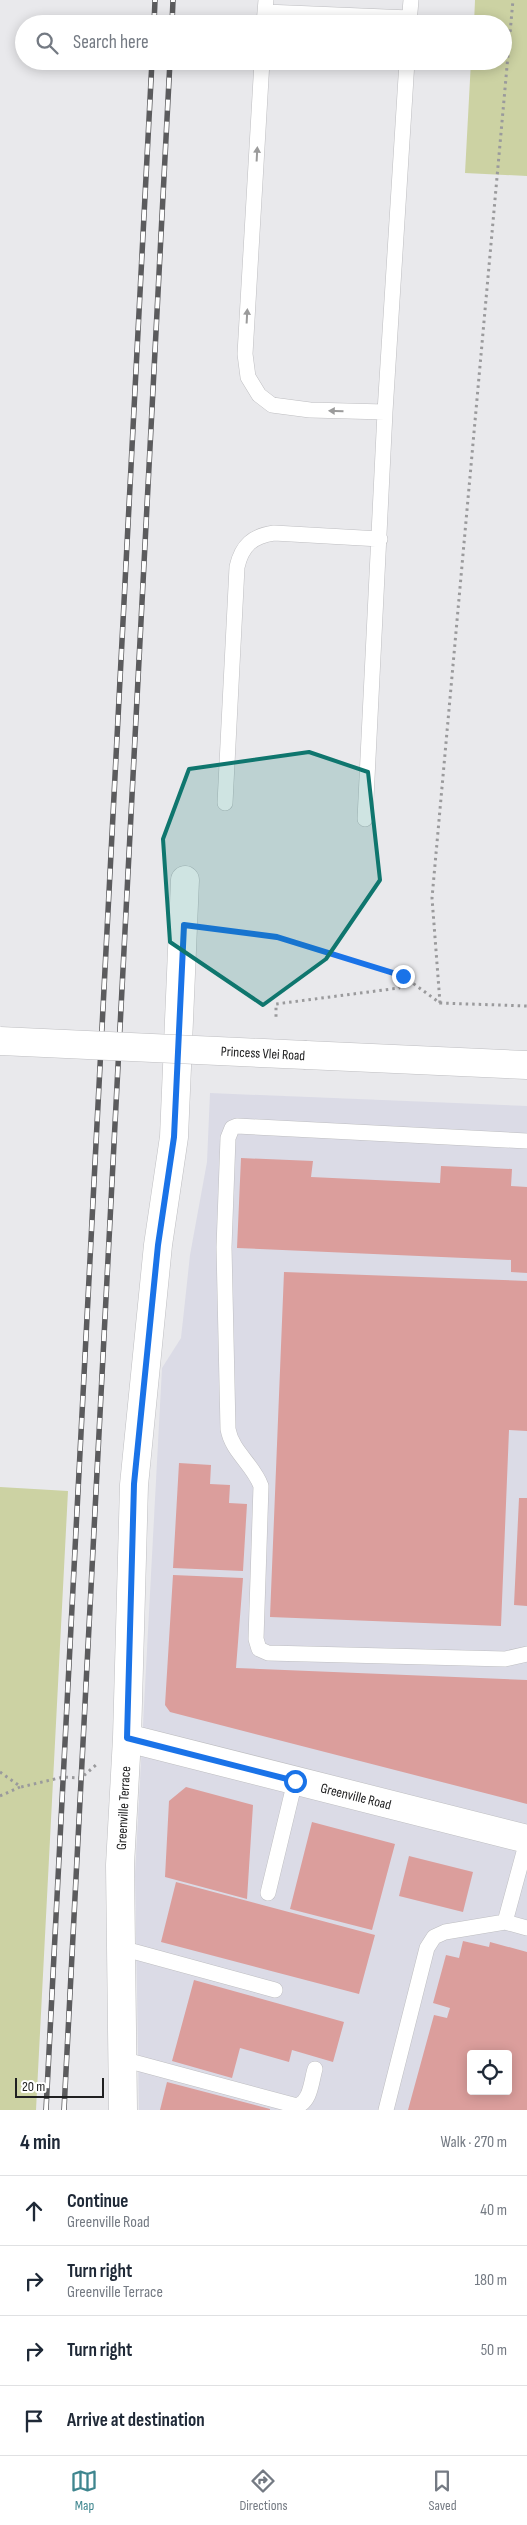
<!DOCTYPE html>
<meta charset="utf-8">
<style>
:root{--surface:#fff;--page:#f2f2f3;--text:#1f2937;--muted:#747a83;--line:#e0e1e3;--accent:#3f868f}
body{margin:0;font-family:"Sofia Sans Condensed",sans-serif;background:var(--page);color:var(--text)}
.controls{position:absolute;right:15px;bottom:15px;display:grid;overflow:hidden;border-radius:5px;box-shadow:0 2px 12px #0003}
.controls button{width:45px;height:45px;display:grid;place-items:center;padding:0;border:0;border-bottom:1px solid var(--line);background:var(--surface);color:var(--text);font:25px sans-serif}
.scale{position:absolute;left:15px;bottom:12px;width:89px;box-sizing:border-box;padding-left:5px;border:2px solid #202021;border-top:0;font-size:14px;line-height:18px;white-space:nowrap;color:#202021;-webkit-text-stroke:4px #fff;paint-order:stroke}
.stop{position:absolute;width:15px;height:15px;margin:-11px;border:4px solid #1a73e8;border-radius:50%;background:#fff}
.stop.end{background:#1a73e8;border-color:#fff;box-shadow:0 1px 5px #0008}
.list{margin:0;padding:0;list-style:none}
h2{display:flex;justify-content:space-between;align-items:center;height:65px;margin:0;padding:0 20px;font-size:21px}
h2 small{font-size:16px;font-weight:400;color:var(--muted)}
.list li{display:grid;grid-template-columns:32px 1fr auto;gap:15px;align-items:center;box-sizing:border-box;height:70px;padding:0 20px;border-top:1px solid var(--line)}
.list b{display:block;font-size:19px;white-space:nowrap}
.list p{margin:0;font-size:16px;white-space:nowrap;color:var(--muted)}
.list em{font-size:16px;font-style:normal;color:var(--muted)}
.icon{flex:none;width:28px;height:28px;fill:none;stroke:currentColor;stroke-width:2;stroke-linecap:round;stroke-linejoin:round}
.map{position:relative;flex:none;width:527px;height:2110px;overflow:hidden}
.search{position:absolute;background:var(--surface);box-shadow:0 2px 12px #0003;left:15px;right:15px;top:15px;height:55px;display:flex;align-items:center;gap:12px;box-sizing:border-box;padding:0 18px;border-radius:28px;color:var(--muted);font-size:19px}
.sheet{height:345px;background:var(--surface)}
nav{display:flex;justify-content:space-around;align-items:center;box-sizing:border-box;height:70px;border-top:1px solid var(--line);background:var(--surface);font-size:14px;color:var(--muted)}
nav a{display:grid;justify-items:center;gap:2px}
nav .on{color:var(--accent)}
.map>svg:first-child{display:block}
</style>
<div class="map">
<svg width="527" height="2110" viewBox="0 0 527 2110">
<rect width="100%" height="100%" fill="#e9e9ec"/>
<path fill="#dbdbe6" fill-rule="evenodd" d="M210,1093L527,1106V2110H139L135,1875L162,1368L181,1338L190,1255L207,1162ZM471,2054H508V2091H471Z"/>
<path fill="#ccd2a3" d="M475,0H527V176L465,173L471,61H503V24H474Z
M0,1487L68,1491L36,2110H0Z"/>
<path fill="#db9e9c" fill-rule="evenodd" d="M241,1158L313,1161L311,1177L440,1183L441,1166L512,1169L511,1186L527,1187V1273L511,1272V1260L237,1248Z
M284,1272L527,1281V1431L509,1430L501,1626L270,1617Z
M179,1463L211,1465L210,1484L230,1485L229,1503L247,1504L243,1571L173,1568Z
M519,1498H527V1606L514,1605Z
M173,1575L243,1578L236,1668L527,1680V1804L170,1712L165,1705Z
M186,1787L253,1805L247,1899L165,1877L169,1801Z
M312,1822L395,1844L372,1930L290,1909Z
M409,1856L473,1872L463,1912L399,1896Z
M176,1882L375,1935L359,1994L161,1942Z
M463,1941L489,1947L490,1942L527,1952V2110H408L434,2015L447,2018L450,2008L433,2003L446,1955L459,1958ZM471,2054H508V2091H471Z
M194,1980L344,2022L333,2062L292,2050L289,2062L240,2048L232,2078L172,2061Z
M167,2082L270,2109V2110H160Z"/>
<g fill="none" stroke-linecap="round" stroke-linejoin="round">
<defs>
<path id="lane" d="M265,12L410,18
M264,24L266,0
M409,24L411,0
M262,61L245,354L248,377L259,395L272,405L310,410L385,412
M225,803L237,567C242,545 253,536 274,533L380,539
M365,819L385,412L407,61
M527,1141L237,1126L232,1128L228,1138L224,1247L228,1429C232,1452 253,1464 261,1486L256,1639L259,1649L268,1653L505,1659L527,1654
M268,1893L295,1781
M505,1922L527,1841
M121,1948L275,1990
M122,2059L297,2106C311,2101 311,2082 315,2069
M386,2110L427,1948L434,1937L445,1932L505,1922L527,1928"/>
<path id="street" d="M127,1738L527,1839
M123,2110L120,1865L127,1738L134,1485L158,1245L174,1137L185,880"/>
<path id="secondary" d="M306,1055L527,1065"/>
</defs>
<use href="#lane" stroke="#bebec1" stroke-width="16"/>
<use href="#street" stroke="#bebec1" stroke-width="29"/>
<use href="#secondary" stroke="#bebec1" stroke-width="29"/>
<path stroke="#9a9a9c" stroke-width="3" stroke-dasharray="2.5 4" stroke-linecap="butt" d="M212,928L277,937L403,976L399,988L276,1004V1019
M403,976L440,1003L527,1006
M440,1003L432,898L513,0
M0,1772L21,1787L63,1777L81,1778L96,1765
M0,1796L20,1787"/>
<use href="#lane" stroke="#fff" stroke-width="15"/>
<use href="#street" stroke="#fff" stroke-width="28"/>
<use href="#secondary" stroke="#fff" stroke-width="28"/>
<defs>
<path id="rail" d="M154,24L155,0
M172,24L173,0
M46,2110L152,61
M64,2110L170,61"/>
</defs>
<use href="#rail" stroke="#5b5b5d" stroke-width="5.5"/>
<use href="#rail" stroke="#fff" stroke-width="4" stroke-dasharray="11" stroke-linecap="butt"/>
<defs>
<path id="secondary-bridge" d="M0,1041L306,1055"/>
</defs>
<use href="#secondary-bridge" stroke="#bebec1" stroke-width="29" stroke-linecap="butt"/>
<use href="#secondary-bridge" stroke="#fff" stroke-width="28"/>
</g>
<defs><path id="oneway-solid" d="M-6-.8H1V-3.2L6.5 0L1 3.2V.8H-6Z" transform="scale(1.25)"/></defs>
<g fill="#9b9b9b">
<use href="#oneway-solid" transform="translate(257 154) rotate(-87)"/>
<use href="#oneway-solid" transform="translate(247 316) rotate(-87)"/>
<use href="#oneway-solid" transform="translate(336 411) rotate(-178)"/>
</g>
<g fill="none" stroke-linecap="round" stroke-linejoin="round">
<path stroke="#1a73e8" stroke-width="6" d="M295,1781L127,1738L134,1484L158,1245L174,1137L184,925L277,937L403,976"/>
</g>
<path fill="#0f766e" fill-opacity="0.2" stroke="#0f766e" stroke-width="4" stroke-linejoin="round" d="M309,752L368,772L380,880L326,959L263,1005L170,942L163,839L189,769Z"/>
<g text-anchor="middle" stroke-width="5" stroke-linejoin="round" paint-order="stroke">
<g font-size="14" fill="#202021" stroke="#fff">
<text transform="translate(263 1053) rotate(3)" y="5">Princess Vlei Road</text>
<text transform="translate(356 1796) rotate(14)" y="5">Greenville Road</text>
<text transform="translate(123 1808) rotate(-87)" y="5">Greenville Terrace</text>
</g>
</g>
</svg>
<div class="controls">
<button><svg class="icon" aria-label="locate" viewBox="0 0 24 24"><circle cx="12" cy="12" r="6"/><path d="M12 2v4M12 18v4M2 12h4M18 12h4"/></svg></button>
</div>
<div class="scale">20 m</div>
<div class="stop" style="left:295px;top:1781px"></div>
<div class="stop end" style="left:403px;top:976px"></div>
<div class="search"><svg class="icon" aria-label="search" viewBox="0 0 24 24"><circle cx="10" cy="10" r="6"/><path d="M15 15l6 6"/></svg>Search here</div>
</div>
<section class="sheet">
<h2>4 min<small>Walk · 270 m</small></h2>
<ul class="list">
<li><svg class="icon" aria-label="ahead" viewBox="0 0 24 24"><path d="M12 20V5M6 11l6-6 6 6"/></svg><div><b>Continue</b><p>Greenville Road</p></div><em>40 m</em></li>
<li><svg class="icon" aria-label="right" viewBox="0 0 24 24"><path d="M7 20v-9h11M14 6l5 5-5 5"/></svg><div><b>Turn right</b><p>Greenville Terrace</p></div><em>180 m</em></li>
<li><svg class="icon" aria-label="right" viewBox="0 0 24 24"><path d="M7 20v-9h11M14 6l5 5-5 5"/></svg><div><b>Turn right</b></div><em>50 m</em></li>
<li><svg class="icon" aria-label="arrive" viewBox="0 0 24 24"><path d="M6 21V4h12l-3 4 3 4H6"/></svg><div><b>Arrive at destination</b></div></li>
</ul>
</section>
<nav>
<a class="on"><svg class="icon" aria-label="map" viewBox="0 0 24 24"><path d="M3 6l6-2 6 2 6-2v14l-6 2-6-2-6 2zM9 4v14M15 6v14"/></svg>Map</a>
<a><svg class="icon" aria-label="directions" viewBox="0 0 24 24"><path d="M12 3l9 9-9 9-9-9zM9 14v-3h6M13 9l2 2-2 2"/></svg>Directions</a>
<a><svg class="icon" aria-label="saved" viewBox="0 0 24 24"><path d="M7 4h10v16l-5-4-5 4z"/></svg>Saved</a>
</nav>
